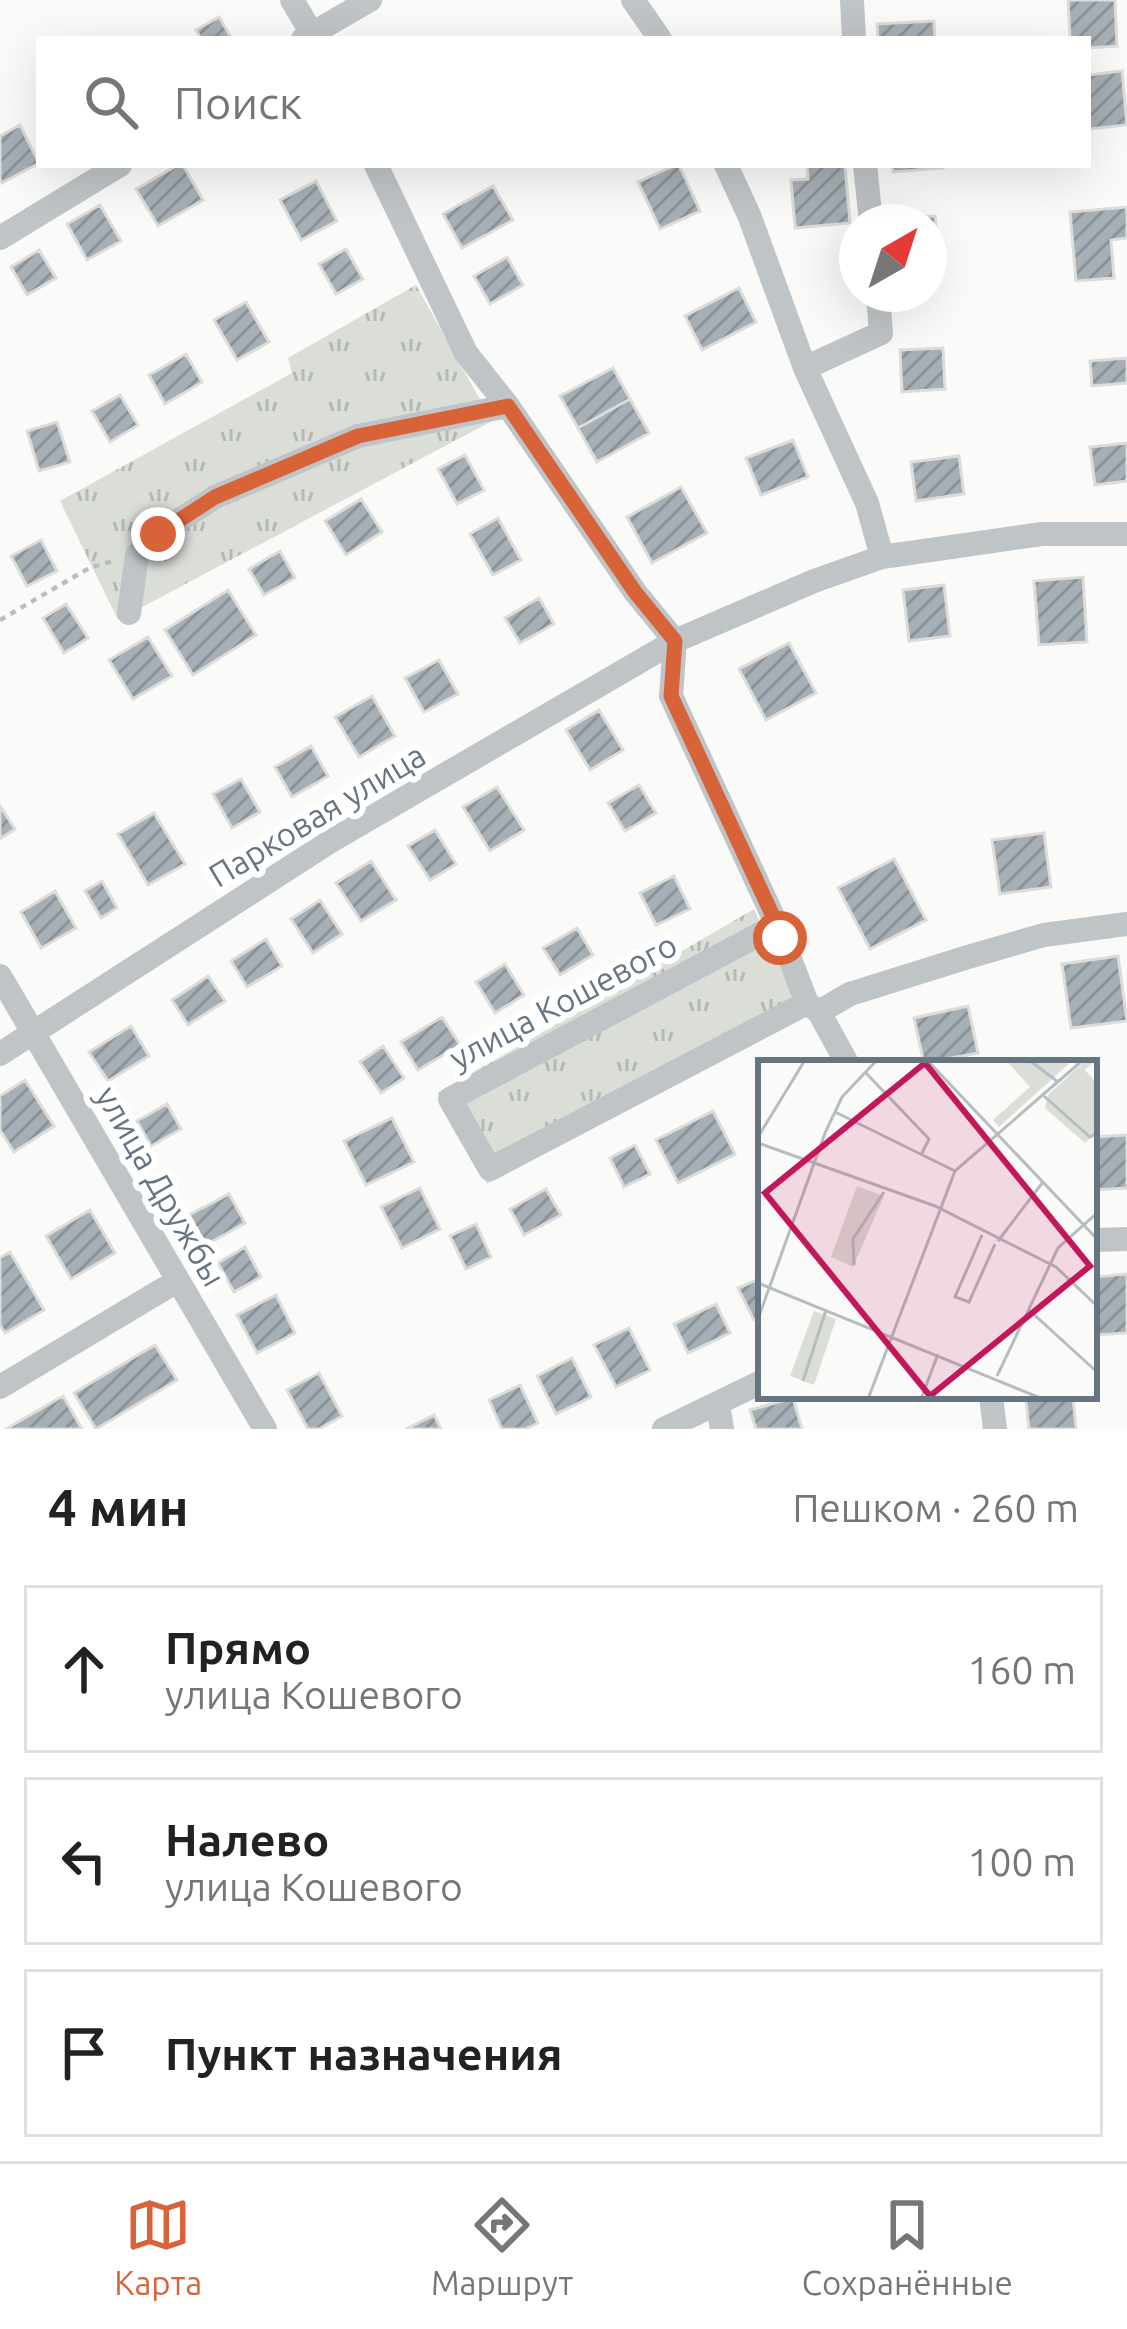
<!DOCTYPE html>
<html lang="ru">
<meta charset="utf-8">
<style>
:root{--surface:#fff;--page:#f2f2f2;--text:#222;--muted:#767676;--line:#e0e0e0;--accent:#d96339}
body{margin:0;font-family:Ubuntu,sans-serif;background:var(--page);color:var(--text)}
.compass{position:absolute;left:839px;top:204px;width:108px;height:108px;border-radius:50%;background:var(--surface);box-shadow:0 12px 48px #0002;rotate:39deg}
.stop{position:absolute;width:36px;height:36px;margin:-27px;border:9px solid #d96339;border-radius:50%;background:#fff}
.stop.end{background:#d96339;border-color:#fff;box-shadow:0 3px 12px #0008}
.list{margin:0;padding:0;list-style:none}
h2{display:flex;justify-content:space-between;align-items:center;height:156px;margin:0;padding:0 48px;font-size:51px}
h2 small{font-size:39px;font-weight:400;color:var(--muted)}
.list li{display:grid;grid-template-columns:78px 1fr auto;gap:36px;align-items:center;box-sizing:border-box;height:168px;margin:0 24px 24px;padding:0 24px;border:3px solid var(--line);border-radius:0px}
.list b{display:block;font-size:45px;white-space:nowrap}
.list p{margin:0;font-size:39px;white-space:nowrap;color:var(--muted)}
.list em{font-size:39px;font-style:normal;color:var(--muted)}
.icon{flex:none;width:66px;height:66px;fill:none;stroke:currentColor;stroke-width:2;stroke-linecap:round;stroke-linejoin:round}
.map{position:relative;flex:none;width:1127px;height:1429px;overflow:hidden}
.search{position:absolute;background:var(--surface);box-shadow:0 12px 48px #0002;left:36px;right:36px;top:36px;height:132px;display:flex;align-items:center;gap:30px;box-sizing:border-box;padding:0 42px;border-radius:0px;color:var(--muted);font-size:45px}
.sheet{height:732px;background:var(--surface)}
nav{display:flex;justify-content:space-around;align-items:center;box-sizing:border-box;height:168px;border-top:3px solid var(--line);background:var(--surface);font-size:33px;color:var(--muted)}
nav a{display:grid;justify-items:center;gap:6px}
nav .on{color:var(--accent)}
.map>svg:first-child{display:block}
</style>
<div class="map">
<svg width="1127" height="1429" viewBox="0 0 1127 1429">
<defs>
<pattern id="grass-tufts" width="24" height="20" patternUnits="userSpaceOnUse" patternTransform="scale(3)"><rect width="24" height="20" fill="#daded7"/><path d="M3 7l-1-3M5 7V3M7 7l1-3M15 17l-1-3M17 17v-4M19 17l1-3" fill="none" stroke="#b5b9b4"/></pattern>
<pattern id="building-hatch" width="6" height="6" patternUnits="userSpaceOnUse" patternTransform="scale(3)"><rect width="6" height="6" fill="#a6afb5"/><path d="M-1 1l2-2M0 6l6-6M5 7l2-2" fill="none" stroke="#8b9399"/></pattern>
</defs>
<rect width="100%" height="100%" fill="#fafaf8"/>
<path fill="url(#grass-tufts)" d="M416,285L492,421L118,620L60,501L292,373L288,358Z
M754,909L804,1018L487,1184L438,1093Z"/>
<path fill="url(#building-hatch)" stroke="#dcdcda" stroke-width="3" d="M1068,0H1115L1117,46L1088,48V39H1070Z
M219,17L232,39H201L196,30Z
M934,21L935,39H878L877,24Z
M1122,71L1127,125L1089,129L1088,75Z
M20,125L39,163L2,183L0,179V136Z
M178,165H183L203,200L158,226L136,189Z
M676,165H679L700,211L660,229L638,182Z
M807,165H845L850,223L795,228L791,180L808,179Z
M892,165H942L943,168L893,172Z
M316,181L337,221L301,240L280,200Z
M493,186L513,220L462,248L443,214Z
M100,205L121,241L87,260L67,224Z
M1127,207V238L1111,240L1114,278L1076,281L1070,212Z
M935,216L939,269L929,270V222H893L892,219Z
M346,249L363,279L336,294L319,264Z
M39,250L56,278L27,295L11,267Z
M507,257L523,285L490,304L474,276Z
M739,288L756,322L702,350L685,316Z
M246,302L269,342L237,360L214,320Z
M943,348L945,389L902,392L900,350Z
M186,354L202,382L165,404L149,375Z
M1127,358V383L1092,386L1090,361Z
M613,368L630,399L578,428L560,396Z
M120,395L138,425L110,442L92,411Z
M630,399L649,433L597,462L578,428Z
M57,422L70,462L39,471L27,431Z
M793,440L808,477L761,495L746,458Z
M1127,443V481L1095,485L1090,447Z
M465,455L484,490L457,504L438,469Z
M959,456L964,494L916,501L911,462Z
M681,487L707,533L652,563L627,517Z
M361,499L382,532L346,555L325,521Z
M498,518L521,560L493,575L470,534Z
M41,540L57,571L27,586L11,556Z
M280,551L295,578L264,595L249,569Z
M1083,577L1087,642L1039,645L1034,581Z
M944,585L950,636L909,641L903,590Z
M228,590L256,635L193,675L165,630Z
M539,598L554,624L520,643L505,618Z
M66,604L88,638L64,653L43,618Z
M148,637L172,676L133,699L109,660Z
M789,643L816,693L766,720L739,669Z
M439,660L458,694L424,712L405,678Z
M372,696L395,736L359,757L335,717Z
M599,710L623,750L590,770L566,730Z
M311,746L328,776L292,797L275,767Z
M241,779L260,812L232,828L213,794Z
M639,785L656,813L625,831L608,803Z
M497,787L524,830L490,851L463,807Z
M0,806L15,829L0,839Z
M154,813L185,864L148,885L118,834Z
M435,830L456,864L430,880L408,846Z
M1044,833L1051,887L1000,894L992,840Z
M894,859L926,920L870,949L838,888Z
M371,861L396,900L361,921L336,883Z
M674,876L690,909L656,925L640,893Z
M102,881L117,908L101,918L85,891Z
M55,891L76,928L41,948L21,912Z
M320,900L342,934L313,953L291,919Z
M577,928L593,955L560,975L543,948Z
M266,939L282,966L247,987L231,961Z
M1118,956L1127,1021L1071,1028L1062,964Z
M505,964L524,995L495,1013L476,982Z
M208,976L225,1001L188,1025L172,1000Z
M968,1006L978,1053L924,1063L914,1018Z
M442,1017L460,1045L418,1070L401,1042Z
M131,1026L149,1056L108,1081L89,1052Z
M383,1046L404,1078L381,1093L360,1062Z
M25,1080L54,1126L14,1152L0,1130V1096Z
M167,1104L181,1129L151,1146L137,1121Z
M713,1111L735,1154L678,1183L656,1140Z
M392,1118L414,1162L366,1185L344,1141Z
M1127,1135V1188L1094,1190V1137Z
M635,1145L650,1174L624,1187L610,1158Z
M420,1188L440,1229L402,1248L381,1207Z
M546,1189L561,1215L524,1235L510,1209Z
M229,1194L245,1223L206,1245L189,1215Z
M90,1210L115,1253L71,1279L46,1236Z
M476,1224L491,1257L466,1269L450,1236Z
M245,1247L261,1277L234,1292L218,1263Z
M10,1252L44,1310L5,1333L0,1325V1258Z
M1127,1274V1333L1094,1335V1277Z
M761,1278V1317L754,1320L738,1288Z
M276,1295L295,1333L257,1353L237,1315Z
M716,1304L730,1333L688,1353L674,1324Z
M629,1328L650,1370L616,1387L594,1345Z
M155,1345L177,1380L96,1429L74,1393Z
M572,1358L591,1397L556,1414L537,1376Z
M319,1373L342,1416L319,1429H308L287,1390Z
M520,1385L538,1423L525,1429H502L489,1400Z
M63,1396L82,1429H6Z
M1073,1397L1076,1429H1029L1026,1401Z
M793,1398L802,1429H756L750,1410Z
M434,1415L441,1429H406Z"/>
<g fill="none" stroke-linecap="round" stroke-linejoin="round">
<path stroke="#babdc0" stroke-width="4.5" stroke-dasharray="6 6" stroke-linecap="butt" d="M0,620L91,567L114,561"/>
<path stroke="#bfc4c7" stroke-width="24" d="M292,0L315,39
M633,0L660,39
M852,0L854,39
M303,39L370,0
M376,165L466,353L508,406L635,592L675,641L671,696L777,925L807,1003L819,1012L847,1063
M726,165L749,215L805,368L867,503L882,557
M865,165L871,222
M0,238L120,165
M805,368L881,333L878,294
M129,613L137,555L158,534L215,497L358,436L508,406
M777,925L450,1099L490,1169L807,1003
M0,976L265,1429
M819,1012L850,994L968,957L1044,935L1127,924
M0,1054L331,841L675,641L814,581L882,557L1042,534H1127
M1094,1240L1127,1239
M0,1387L177,1281
M991,1396L995,1429
M718,1404L722,1429
M664,1429L761,1382"/>
</g>
<g fill="none" stroke-linecap="round" stroke-linejoin="round">
<path stroke="#d96339" stroke-width="15" d="M158,534L215,497L358,436L508,406L635,592L675,641L671,696L777,925L780,938"/>
</g>
<g text-anchor="middle" stroke-width="12" stroke-linejoin="round" paint-order="stroke">
<g font-size="33" fill="#667581" stroke="#fff">
<text transform="translate(317 815) rotate(-31)" y="12">Парковая улица</text>
<text transform="translate(563 1001) rotate(-28)" y="12">улица Кошевого</text>
<text transform="translate(161 1186) rotate(60)" y="12">улица Дружбы</text>
</g>
</g>
<g transform="translate(758 1060)">
<rect width="339" height="339" fill="#fafaf8"/>
<path d="M248,0H315L241,67L235,60L272,27ZM328,0H338L327,10L339,24V72L327,83L287,48L290,35ZM99,126L126,136L95,207L73,197ZM56,251L78,259L56,325L32,316Z" fill="#daded7"/>
<path fill="none" stroke="#b6bdc1" stroke-width="3" d="M169,0L339,179M271,0L300,22M107,12L171,79L164,93M286,36L332,77L339,73M77,52L197,111M0,77L47,0M0,83L177,146L298,207L339,246M224,175L197,237L211,242L237,184M240,181L285,122M96,205L95,179L126,132M0,223L285,339M271,250L339,312M0,259L67,73L84,37L119,0M239,316L300,188L339,153M45,321L68,250M110,339L197,111L325,0M163,339L180,294"/>
<path fill="#c2185b" fill-opacity="0.15" stroke="#c2185b" stroke-width="6" d="M167,3L332,206L172,336L7,133Z"/>
<rect width="339" height="339" fill="none" stroke="#667581" stroke-width="6"/>
</g>
</svg>
<svg class="compass" viewBox="-18 -18 36 36"><path d="M0-13l5 13h-10z" fill="#e53935"/><path d="M0 13l5-13h-10z" fill="#767676"/></svg>
<div class="stop" style="left:780px;top:938px"></div>
<div class="stop end" style="left:158px;top:534px"></div>
<div class="search"><svg class="icon" aria-label="search" viewBox="0 0 24 24"><circle cx="10" cy="10" r="6"/><path d="M15 15l6 6"/></svg>Поиск</div>
</div>
<section class="sheet">
<h2>4 мин<small>Пешком · 260 m</small></h2>
<ul class="list">
<li><svg class="icon" aria-label="ahead" viewBox="0 0 24 24"><path d="M12 20V5M6 11l6-6 6 6"/></svg><div><b>Прямо</b><p>улица Кошевого</p></div><em>160 m</em></li>
<li><svg class="icon" aria-label="left" viewBox="0 0 24 24"><path d="M17 20v-9H6M10 6l-5 5 5 5"/></svg><div><b>Налево</b><p>улица Кошевого</p></div><em>100 m</em></li>
<li><svg class="icon" aria-label="arrive" viewBox="0 0 24 24"><path d="M6 21V4h12l-3 4 3 4H6"/></svg><div><b>Пункт назначения</b></div></li>
</ul>
</section>
<nav>
<a class="on"><svg class="icon" aria-label="map" viewBox="0 0 24 24"><path d="M3 6l6-2 6 2 6-2v14l-6 2-6-2-6 2zM9 4v14M15 6v14"/></svg>Карта</a>
<a><svg class="icon" aria-label="directions" viewBox="0 0 24 24"><path d="M12 3l9 9-9 9-9-9zM9 14v-3h6M13 9l2 2-2 2"/></svg>Маршрут</a>
<a><svg class="icon" aria-label="saved" viewBox="0 0 24 24"><path d="M7 4h10v16l-5-4-5 4z"/></svg>Сохранённые</a>
</nav>
